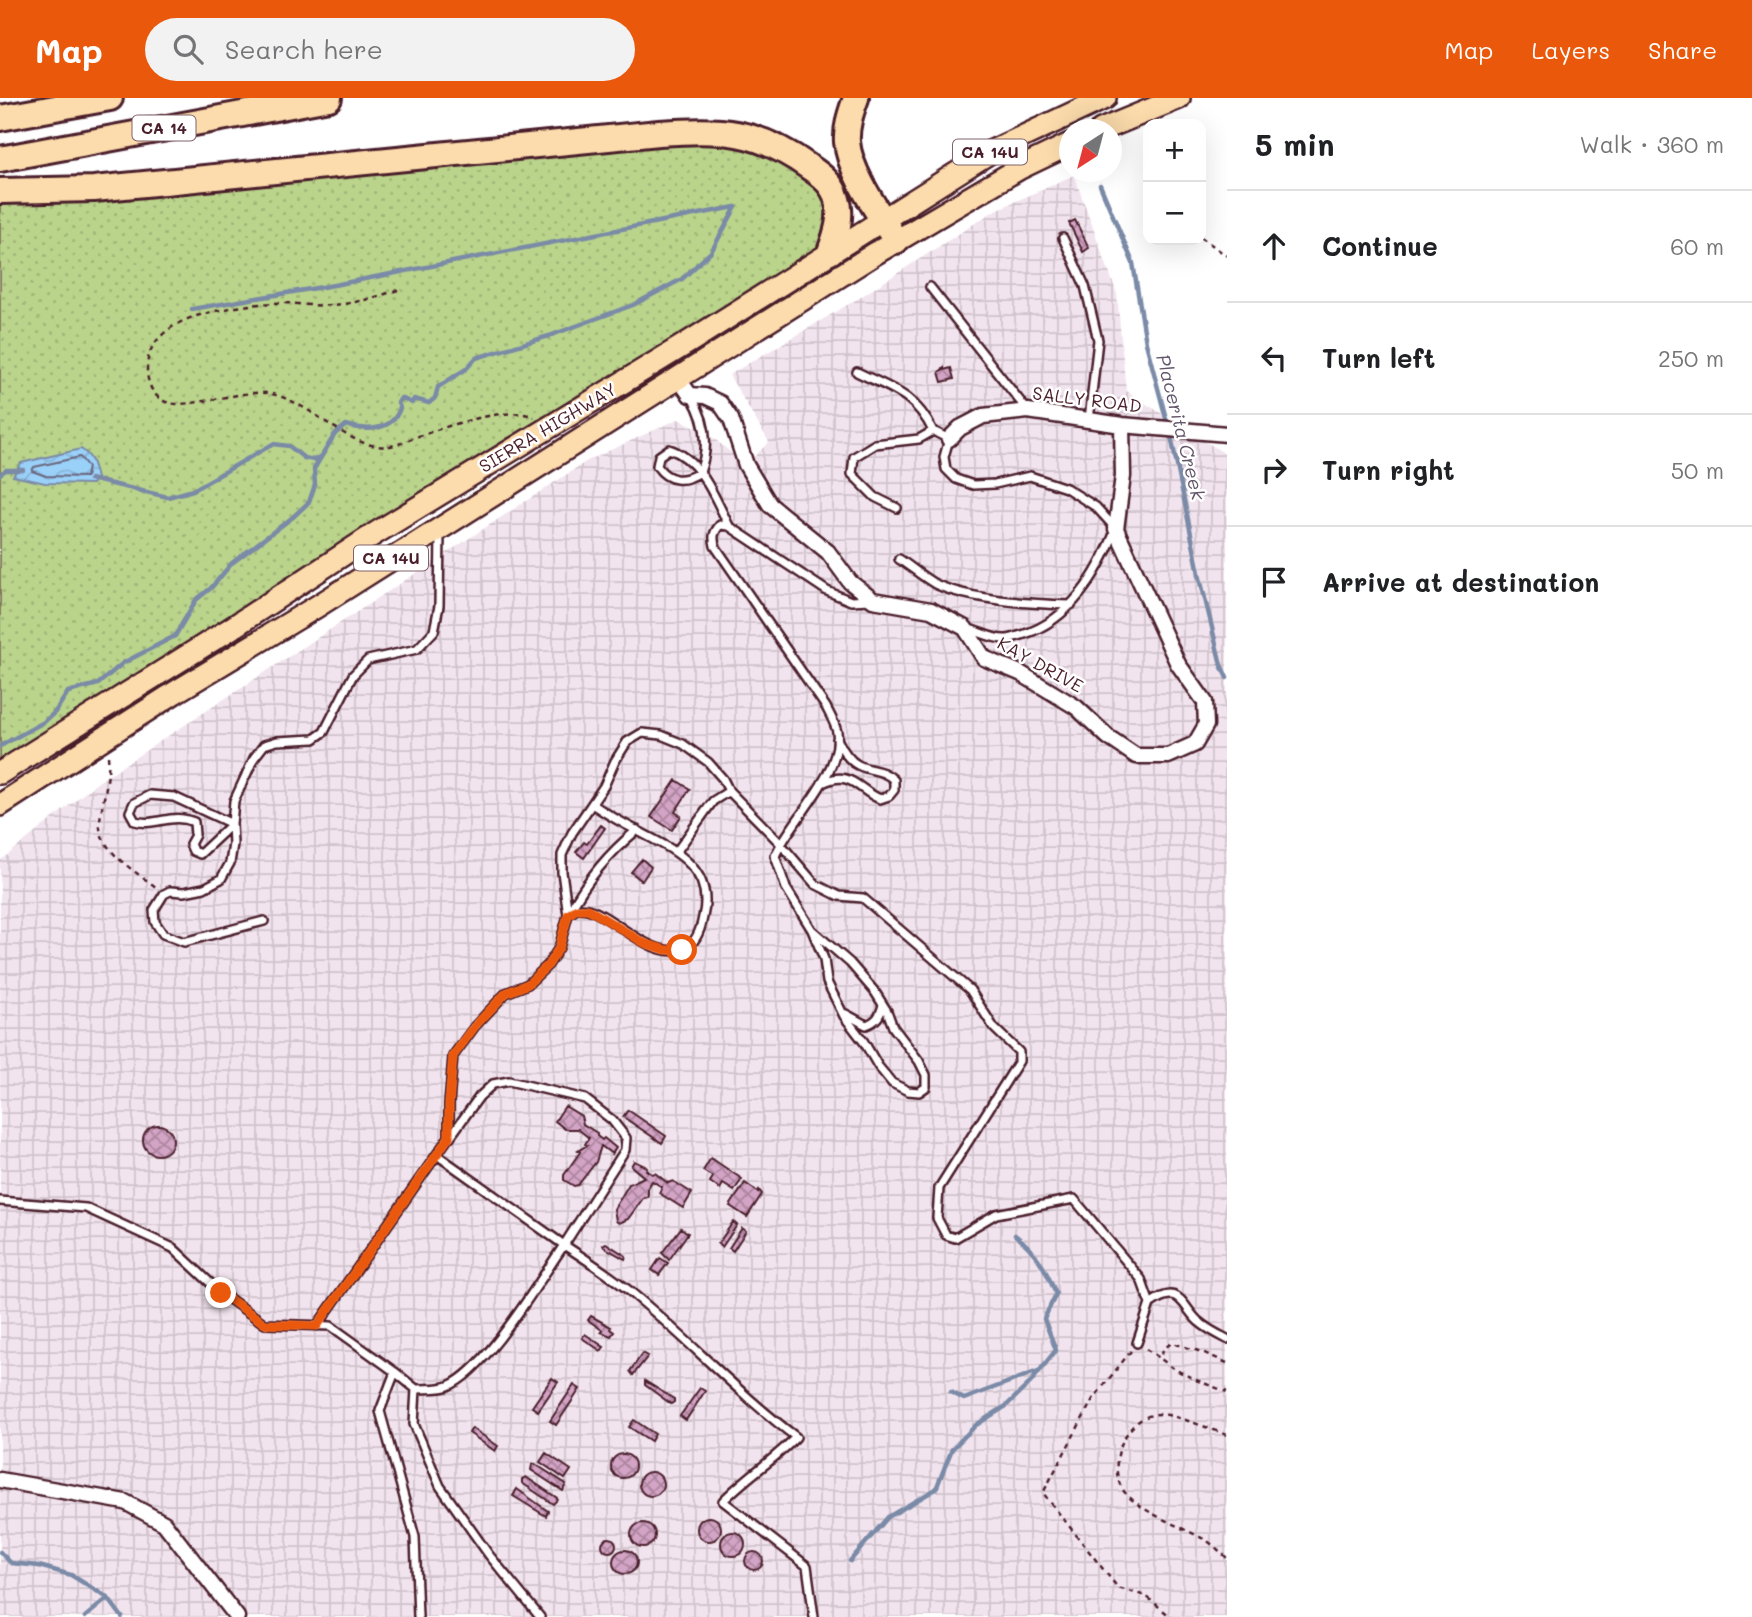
<!DOCTYPE html>
<meta charset="utf-8">
<style>
:root{--surface:#fff;--page:#f2f2f2;--text:#202124;--muted:#757577;--line:#e0e0e0;--accent:#ea580c}
body{margin:0;font-family:Mali,sans-serif;background:var(--page);color:var(--text)}
.controls{position:absolute;right:21px;top:21px;display:grid;overflow:hidden;border-radius:14px;box-shadow:0 7px 28px #0002}
.controls button{width:63px;height:63px;display:grid;place-items:center;padding:0;border:0;border-bottom:2px solid var(--line);background:var(--surface);color:var(--text);font:35px sans-serif}
.compass{position:absolute;left:1059px;top:21px;width:63px;height:63px;border-radius:50%;background:var(--surface);box-shadow:0 7px 28px #0002;rotate:216deg}
.stop{position:absolute;width:21px;height:21px;margin:-16px;border:5px solid #ea580c;border-radius:50%;background:#fff}
.stop.end{background:#ea580c;border-color:#fff;box-shadow:0 2px 7px #0008}
.list{margin:0;padding:0;list-style:none}
h2{display:flex;justify-content:space-between;align-items:center;height:91px;margin:0;padding:0 28px;font-size:30px}
h2 small{font-size:23px;font-weight:400;color:var(--muted)}
.list li{display:grid;grid-template-columns:46px 1fr auto;gap:21px;align-items:center;box-sizing:border-box;height:112px;padding:0 28px;border-top:2px solid var(--line)}
.list b{display:block;font-size:26px;white-space:nowrap}
.list em{font-size:23px;font-style:normal;color:var(--muted)}
.icon{flex:none;width:38px;height:38px;fill:none;stroke:currentColor;stroke-width:2;stroke-linecap:round;stroke-linejoin:round}
.map{position:relative;flex:none;width:1227px;height:1519px;overflow:hidden}
header{display:flex;align-items:center;gap:42px;box-sizing:border-box;height:98px;padding:0 35px;background:var(--accent);color:#fff}
header strong{font-size:33px}
nav{display:flex;gap:38px;margin-inline-start:auto;font-size:24px}
.search{width:490px;height:63px;background:var(--page);display:flex;align-items:center;gap:18px;box-sizing:border-box;padding:0 24px;border-radius:38px;color:var(--muted);font-size:26px}
main{display:flex}
aside{flex:1;background:var(--surface)}
.map>svg:first-child{display:block}
</style>
<header>
<strong>Map</strong>
<div class="search"><svg class="icon" aria-label="search" viewBox="0 0 24 24"><circle cx="10" cy="10" r="6"/><path d="M15 15l6 6"/></svg>Search here</div>
<nav><a>Map</a><a>Layers</a><a>Share</a></nav>
</header>
<main>
<div class="map">
<svg width="1227" height="1519" viewBox="0 0 1227 1519">
<defs>
<pattern id="industrial-grid" width="8" height="8" patternUnits="userSpaceOnUse" patternTransform="scale(1.75)"><rect width="8" height="8" fill="#f2e4ee"/><path d="M0 4h8M4 0v8" fill="none" stroke="#d1c3cc"/></pattern>
<pattern id="grass-dots" width="8" height="8" patternUnits="userSpaceOnUse" patternTransform="scale(1.75)"><rect width="8" height="8" fill="#bad48b"/><path d="M2 2h.1M6 6h.1" fill="none" stroke="#a1b678" stroke-width="1.8" stroke-linecap="round"/></pattern>
<pattern id="water-waves" width="16" height="10" patternUnits="userSpaceOnUse" patternTransform="scale(1.75)"><rect width="16" height="10" fill="#9ad1f9"/><path d="M0 5q4-4 8 0t8 0" fill="none" stroke="#86b3d6"/></pattern>
<pattern id="building-cross-hatch" width="8" height="8" patternUnits="userSpaceOnUse" patternTransform="scale(1.75)"><rect width="8" height="8" fill="#d3a4c5"/><path d="M0 0l8 8M0 8l8-8" fill="none" stroke="#ad85a0"/></pattern>
</defs>
<rect width="100%" height="100%" fill="#fff"/>
<filter id="ink" filterUnits="userSpaceOnUse"><feTurbulence type="fractalNoise" baseFrequency=".0143" numOctaves="2"/><feDisplacementMap in="SourceGraphic" scale="14" xChannelSelector="R" yChannelSelector="G"/><feConvolveMatrix kernelMatrix="1 2 1 2 8 2 1 2 1" color-interpolation-filters="sRGB"/></filter>
<g filter="url(#ink)">
<path fill="url(#industrial-grid)" d="M1074,77L1117,196L1126,293L1227,357V1519H0V763L98,684L587,363L678,321L705,333L746,367L769,344L729,277L859,200L994,113Z"/>
<path fill="url(#grass-dots)" stroke="#827a5b" stroke-width="2" d="M681,42L733,44L799,71L823,93L834,111L821,147L0,661V102Z"/>
<path fill="url(#water-waves)" stroke="#7a8aa7" stroke-width="2" d="M81,351C94,360 93,367 97,380L92,386L45,385L13,378L21,365Z"/>
<g fill="none" stroke-linecap="round" stroke-linejoin="round">
<path stroke="#6a667d" stroke-width="2" d="M80,359L88,369L86,379L46,378L32,373L34,369Z"/>
<path stroke="#7a8aa7" stroke-width="4.5" d="M1100,87L1133,165L1146,245L1172,343L1200,480L1221,567L1227,580
M192,211L334,187L735,109
M0,376L6,372H23
M90,381L168,399L193,392L273,346L289,348L304,360L314,362L320,359
M0,648L44,624L55,614L68,594L98,586L123,565L175,538L196,502L211,490L232,465L293,419L309,404L315,387L314,371L335,336L346,327C366,333 392,334 400,310L398,305L401,300L412,305L414,301L429,305L435,300L438,289L466,271L476,260L549,238L633,207L682,181L711,154L736,109
M951,1294L964,1301L1038,1273
M0,1454L11,1465L39,1468L71,1477L108,1500L122,1519
M850,1463L888,1419L936,1391L952,1351L976,1327L1006,1308L1030,1285L1056,1252L1044,1221L1056,1196C1045,1170 1037,1154 1015,1137
M85,1519L108,1500"/>
</g>
<path fill="url(#building-cross-hatch)" stroke="#4a1f2b" stroke-width="2" d="M1075,122L1089,150L1083,154L1069,125Z
M944,270V272L951,270L954,281L942,284L939,274Z
M676,682L690,691L675,714L681,718L672,732L651,719Z
M601,727L605,730L584,760L576,754L584,744L587,746Z
M642,761L651,769L642,783L631,774Z
M565,1008L581,1018L583,1026L597,1035V1038L602,1042L604,1040L616,1050L612,1056L601,1048L596,1064L578,1087L574,1088L564,1082V1077L580,1054L578,1053L587,1047L585,1046L589,1040L578,1031H565L555,1023Z
M628,1012L666,1038L662,1045L623,1019Z
M143 1042a15 15 0 1 1 30 0a15 15 0 1 1-30 0Z
M711,1060L742,1081L734,1093L723,1086L720,1091L710,1084L713,1079L703,1073Z
M634,1063L645,1068L647,1070L646,1072L652,1076L655,1075L668,1085L673,1083L692,1095L683,1110L659,1095L662,1089L652,1083L648,1090V1097L646,1100L644,1099L628,1121L619,1125L616,1123L614,1111L629,1086L644,1079L631,1068Z
M745,1085L758,1094L759,1092L762,1096L747,1119L730,1108Z
M733,1124L737,1127L722,1149L718,1146Z
M681,1130L688,1135L669,1162L662,1155Z
M742,1130L746,1133L733,1153L729,1150Z
M606,1145L626,1158L625,1161L604,1149L603,1147Z
M660,1160L668,1165L659,1177L652,1172Z
M591,1218L611,1229L610,1231L614,1234L611,1238L601,1234L602,1232L588,1222Z
M585,1236L604,1249L601,1253L582,1240Z
M643,1255L648,1258L633,1277L630,1273Z
M552,1280L558,1284L538,1313L532,1309Z
M645,1283L674,1301V1304L671,1306L645,1287Z
M574,1287L580,1291L556,1327L550,1323Z
M700,1290L705,1293L686,1322L680,1318Z
M634,1322L655,1336L651,1343L629,1329Z
M472,1330L498,1348L495,1353L469,1335Z
M546,1355L571,1372L565,1381L540,1364Z
M611 1368a12 12 0 1 1 24 0a12 12 0 1 1-24 0Z
M535,1366L566,1386L563,1393L531,1372L532,1367Z
M639 1386a12 12 0 1 1 24 0a12 12 0 1 1-24 0Z
M526,1379L557,1400L556,1403L553,1406L522,1385V1381Z
M517,1391L548,1413L546,1418L513,1398Z
M697 1431a12 12 0 1 1 24 0a12 12 0 1 1-24 0Z
M631 1437a12 12 0 1 1 24 0a12 12 0 1 1-24 0Z
M721 1446a12 12 0 1 1 24 0a12 12 0 1 1-24 0Z
M602 1447a7 7 0 1 1 14 0a7 7 0 1 1-14 0Z
M613 1464a12 12 0 1 1 24 0a12 12 0 1 1-24 0Z
M745 1463a9 9 0 1 1 18 0a9 9 0 1 1-18 0Z"/>
<g fill="none" stroke-linecap="round" stroke-linejoin="round">
<defs>
<path id="lane" d="M1063,140L1085,188L1098,242L1089,322
M930,189L1027,312
M857,274C892,291 915,296 933,333
M691,298C706,322 710,347 700,374C684,385 668,384 657,368L659,358L669,351C701,361 715,400 729,428
M897,410L875,399L852,376L854,359L875,346L919,341L933,333L949,341L944,359L946,371L956,381L973,387L995,386L1030,378L1066,390L1096,409L1116,431C1098,476 1071,522 1022,537C1017,538 1011,541 1006,541C995,542 980,534 969,531
M899,461C911,469 923,479 935,486C970,502 1033,506 1071,507
M822,685C852,671 856,691 880,701L889,698L894,692V682C881,670 872,674 858,667C848,662 842,651 837,641
M150,697L174,699L232,726L200,756L193,753L190,746L195,737L194,724C170,714 158,729 135,723L130,714L134,705Z
M677,753L713,703L729,693
M570,813C587,781 609,755 637,732
M568,817C571,815 574,812 577,811C602,803 650,867 685,850C696,845 701,830 703,819C715,770 674,752 638,733C622,725 607,716 592,706
M264,823L184,844L163,836L155,824L154,812L164,796L170,793L184,794L204,790L221,781L230,765L233,746L232,726L234,703L254,660L264,647L277,643L314,641L324,634L353,577L368,562L417,551L434,533L439,508L440,435
M812,832L824,861L827,884L844,918L864,944L878,968L892,985L908,993L919,994L926,989V977L919,963L893,929L887,913L875,894L850,865L812,832L786,790L775,758C790,723 843,675 837,634C835,625 830,617 826,609L715,448C713,439 713,435 720,427L729,428L827,493L851,503L869,502
M846,916L866,927C877,923 880,918 883,907
M450,1039L479,999L493,986L509,983L585,1001L612,1022L626,1040L625,1052L564,1147C590,1164 615,1180 638,1200C692,1245 740,1297 796,1339C773,1363 746,1379 723,1403L807,1468L814,1519
M0,1103L86,1110L173,1150L221,1195L265,1226L331,1228L395,1274
M1150,1206C1180,1184 1181,1207 1198,1223C1207,1231 1217,1236 1227,1241
M317,1228L449,1039V1006L453,958L475,928L506,895L528,886L548,867L559,850L568,817L562,774V757L572,735L604,688L615,663L627,644L642,635L661,637L683,646L708,664L723,681L729,693L780,745L815,786L839,798L863,800L970,892L994,930L1019,954V963L939,1090L937,1120L946,1137L955,1140L996,1116L1074,1101L1141,1181L1150,1206L1137,1245
M416,1291C426,1290 439,1292 448,1288C486,1273 539,1183 564,1147L437,1057
M418,1519L415,1439L380,1313L395,1274L416,1291L414,1326L440,1388L489,1457L540,1519"/>
<path id="street" d="M678,280L690,297L705,298L720,305L731,321L746,367L770,407L828,454L850,484L873,502L931,512L965,530L984,560L1020,575L1076,609L1108,639L1136,658H1168L1195,646L1206,627L1205,604L1178,566L1116,431L1123,378L1122,327
M949,341L960,330L983,318L1028,313L1122,327L1227,336
M0,1382L125,1404L164,1425L237,1519"/>
<path id="primary" d="M1101,32L1179,0
M0,675L227,533L376,435L689,244L992,53L1105,0
M0,707L174,595L316,509L876,155L1020,70L1070,46"/>
<path id="highway" d="M856,0C851,14 846,28 847,44C850,76 879,115 896,143
M0,20L110,0
M0,61L329,0
M0,93L94,91L659,35C721,31 757,31 809,69C821,77 833,86 837,101C843,118 836,137 830,154"/>
</defs>
<use href="#lane" stroke="#4a1f2b" stroke-width="12"/>
<use href="#street" stroke="#4a1f2b" stroke-width="19"/>
<use href="#primary" stroke="#4a1f2b" stroke-width="26"/>
<use href="#highway" stroke="#4a1f2b" stroke-width="30"/>
<path stroke="#4a1f2b" stroke-width="2.5" stroke-dasharray="5 5" stroke-linecap="butt" d="M1201,139L1227,158
M398,192C376,199 355,206 331,207C312,209 292,204 273,205C251,206 220,211 200,217C180,222 158,235 150,254C144,270 146,296 166,304C184,312 241,292 266,295C311,301 348,354 390,348C402,346 414,339 425,336C450,327 510,307 534,319
M108,658C110,680 103,700 100,722C96,752 137,774 157,790
M1146,1251L1161,1261
M1131,1253L1093,1301L1043,1395L1118,1490L1146,1498L1171,1519
M1227,1265L1202,1254L1172,1245C1165,1249 1161,1252 1161,1261L1174,1271L1196,1282L1227,1294
M1227,1337C1214,1332 1172,1316 1161,1316C1124,1315 1102,1373 1128,1398C1149,1418 1181,1428 1207,1443C1214,1447 1220,1454 1227,1460"/>
<use href="#lane" stroke="#fff" stroke-width="7"/>
<use href="#street" stroke="#fff" stroke-width="14"/>
<use href="#primary" stroke="#fcdcac" stroke-width="21"/>
<use href="#highway" stroke="#fcdcac" stroke-width="24"/>
</g>
</g>
<g fill="none" stroke-linecap="round" stroke-linejoin="round" filter="url(#ink)">
<path stroke="#ea580c" stroke-width="9" d="M221,1195L265,1226L317,1228L449,1039V1006L453,958L475,928L506,895L528,886L548,867L559,850L568,817L577,811H588L644,845L666,852H682"/>
</g>
<g text-anchor="middle" stroke-width="5" stroke-linejoin="round" paint-order="stroke">
<g fill="#fff" stroke="#80626b" stroke-width="2">
<rect x="132.5" y="17.5" width="63" height="25" rx="5"/>
<rect x="953" y="41.5" width="74" height="25" rx="5"/>
<rect x="354" y="447.5" width="74" height="25" rx="5"/>
</g>
<g font-size="16" font-weight="bold" fill="#4a1f2b">
<text x="164" y="36">CA 14</text>
<text x="990" y="60">CA 14U</text>
<text x="391" y="466">CA 14U</text>
</g>
<g font-size="18" fill="#4a1f2b" stroke="#fff">
<text transform="translate(1087 302) rotate(7)" y="6">SALLY ROAD</text>
<text transform="translate(548 330) rotate(-31)" y="6">SIERRA HIGHWAY</text>
<text transform="translate(1040 567) rotate(29)" y="6">KAY DRIVE</text>
</g>
<g font-size="19" font-style="italic" fill="#625469" stroke="#fff">
<text transform="translate(1181 329) rotate(76)" y="7">Placerita Creek</text>
</g>
</g>
</svg>
<div class="controls">
<button>+</button>
<button>−</button>
</div>
<svg class="compass" viewBox="-18 -18 36 36"><path d="M0-13l5 13h-10z" fill="#e53935"/><path d="M0 13l5-13h-10z" fill="#757577"/></svg>
<div class="stop" style="left:682px;top:852px"></div>
<div class="stop end" style="left:221px;top:1195px"></div>
</div>
<aside>
<h2>5 min<small>Walk · 360 m</small></h2>
<ul class="list">
<li><svg class="icon" aria-label="ahead" viewBox="0 0 24 24"><path d="M12 20V5M6 11l6-6 6 6"/></svg><div><b>Continue</b></div><em>60 m</em></li>
<li><svg class="icon" aria-label="left" viewBox="0 0 24 24"><path d="M17 20v-9H6M10 6l-5 5 5 5"/></svg><div><b>Turn left</b></div><em>250 m</em></li>
<li><svg class="icon" aria-label="right" viewBox="0 0 24 24"><path d="M7 20v-9h11M14 6l5 5-5 5"/></svg><div><b>Turn right</b></div><em>50 m</em></li>
<li><svg class="icon" aria-label="arrive" viewBox="0 0 24 24"><path d="M6 21V4h12l-3 4 3 4H6"/></svg><div><b>Arrive at destination</b></div></li>
</ul>
</aside>
</main>
